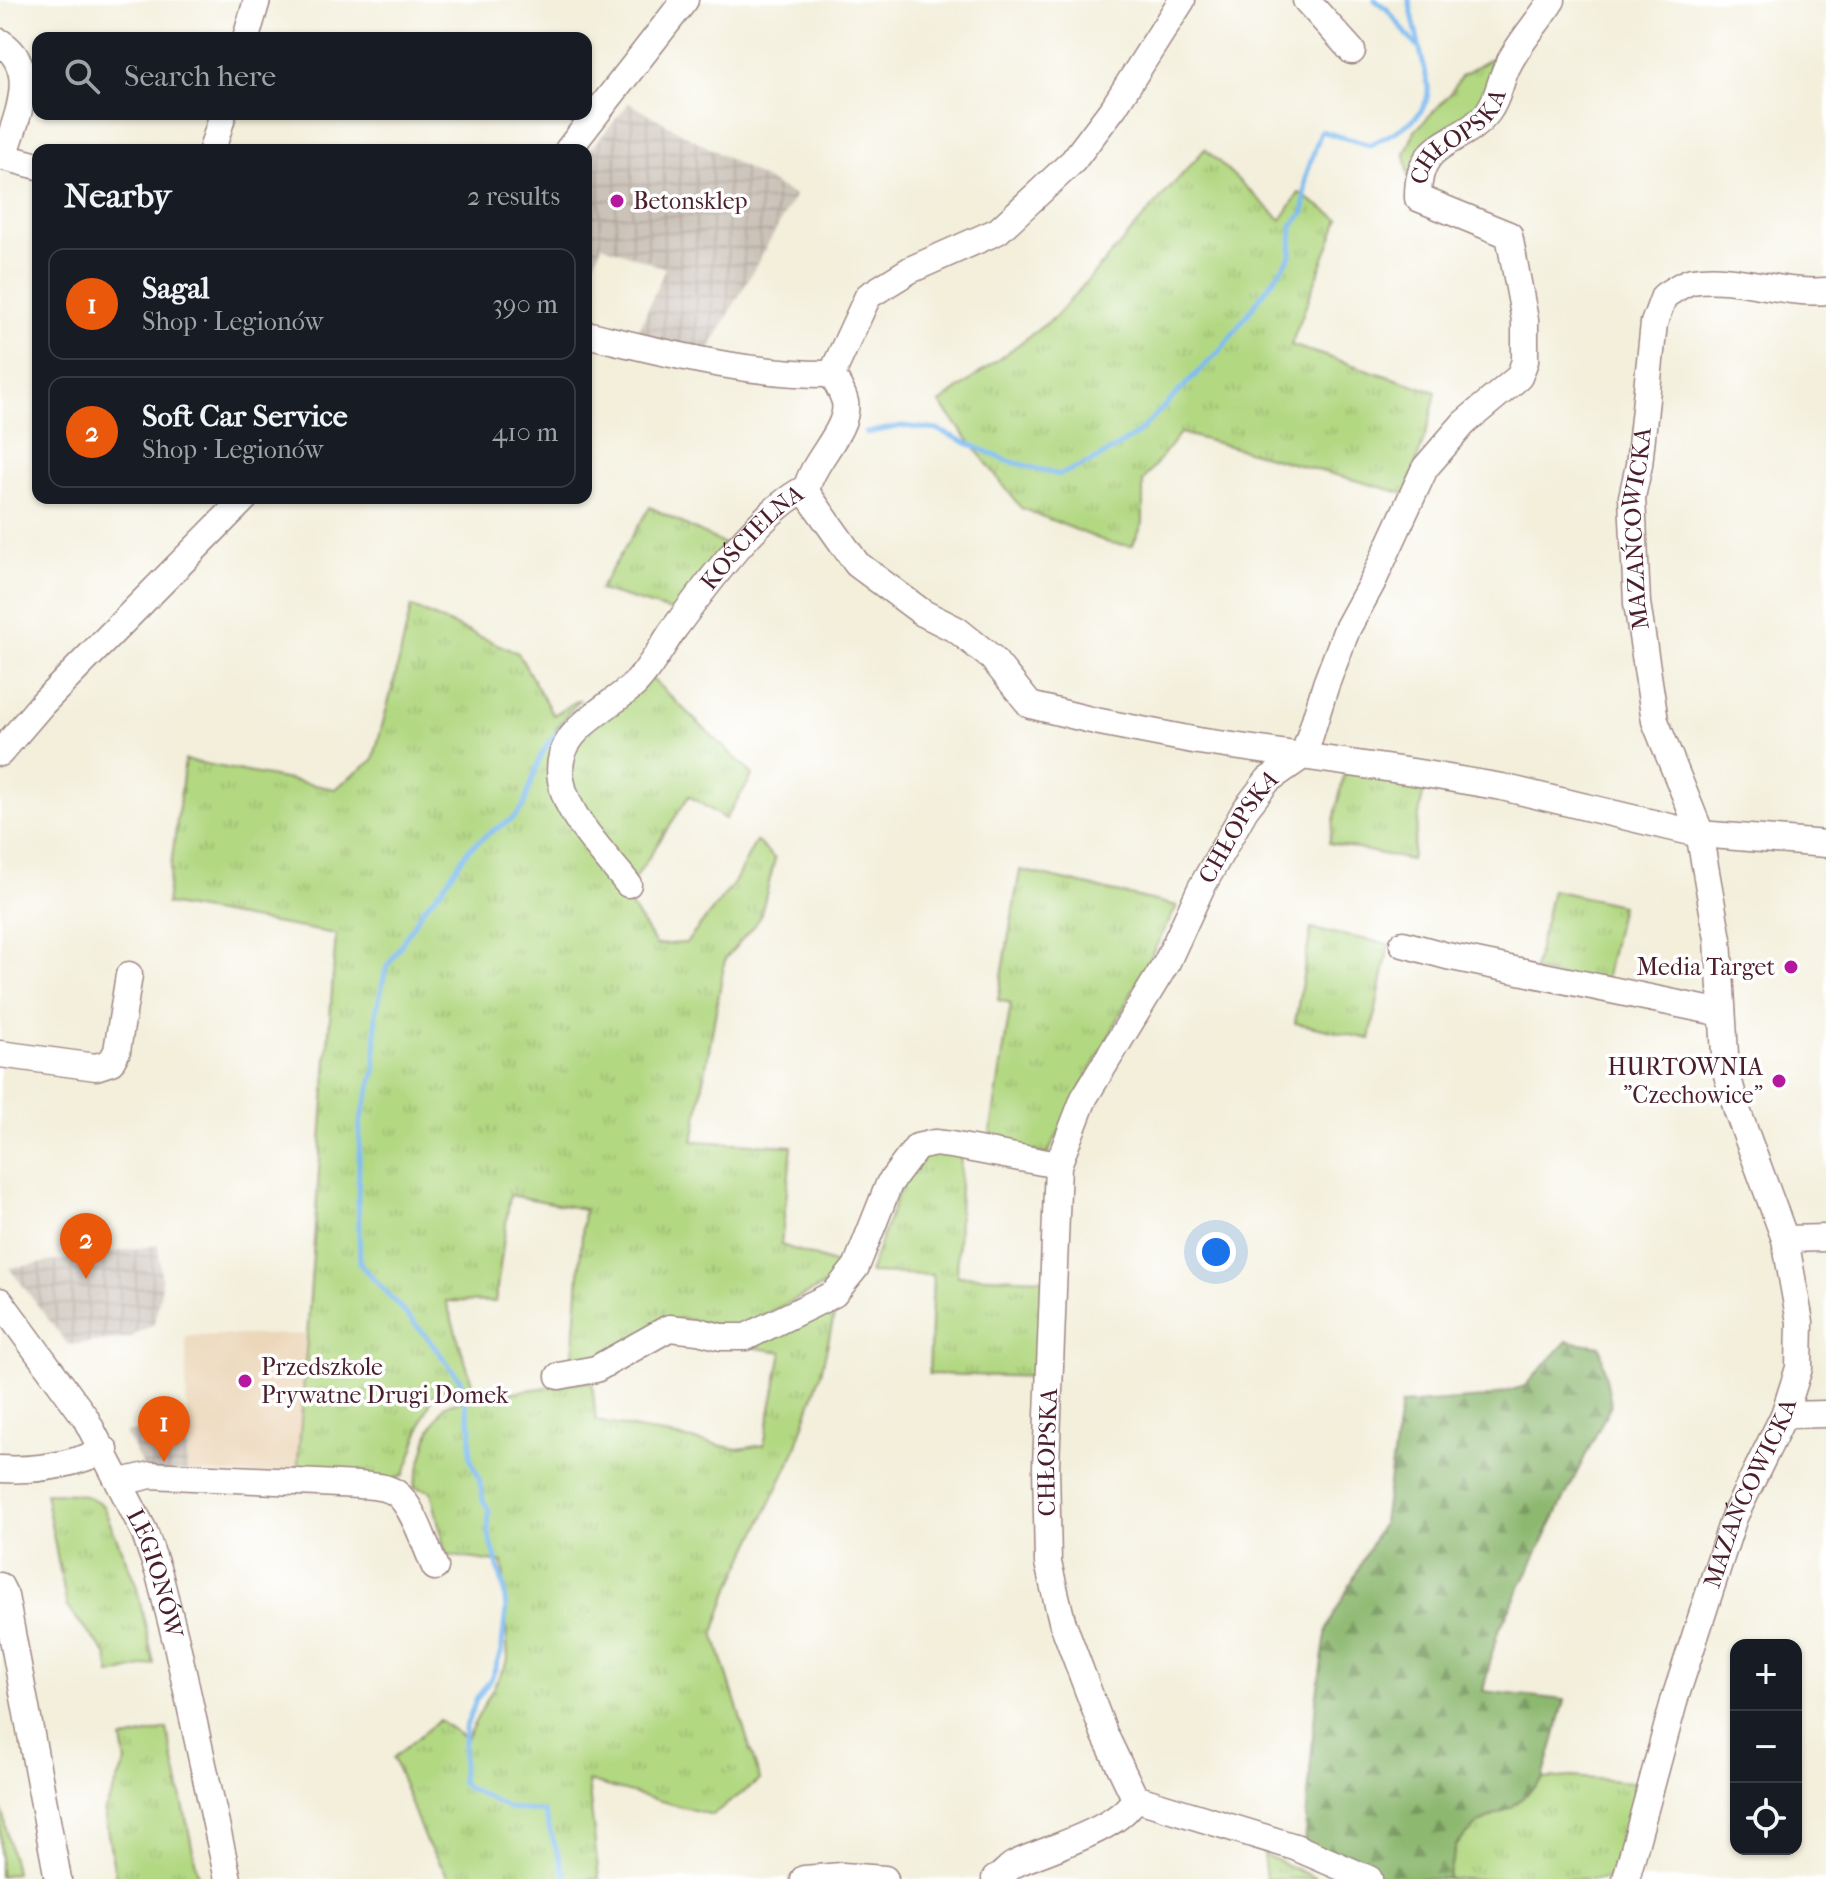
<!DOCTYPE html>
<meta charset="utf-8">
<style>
:root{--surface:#171b24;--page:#20242c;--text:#f1f3f6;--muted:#9ea1a6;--line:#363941;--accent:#ea580c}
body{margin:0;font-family:"IM FELL French Canon",serif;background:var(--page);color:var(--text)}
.controls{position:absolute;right:24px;bottom:24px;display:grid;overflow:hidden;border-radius:16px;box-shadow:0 2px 6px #0004}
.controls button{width:72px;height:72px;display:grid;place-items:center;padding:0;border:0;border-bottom:2px solid var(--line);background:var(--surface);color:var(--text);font:40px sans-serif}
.you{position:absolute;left:1216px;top:1252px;width:28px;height:28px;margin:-20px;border:6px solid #fff;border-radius:50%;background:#1a73e8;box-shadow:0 0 0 12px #1a73e833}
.badge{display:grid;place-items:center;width:52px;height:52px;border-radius:50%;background:var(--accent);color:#fff;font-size:26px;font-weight:700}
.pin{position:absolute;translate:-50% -66px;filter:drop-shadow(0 2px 4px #0008)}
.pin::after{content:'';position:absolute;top:42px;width:28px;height:24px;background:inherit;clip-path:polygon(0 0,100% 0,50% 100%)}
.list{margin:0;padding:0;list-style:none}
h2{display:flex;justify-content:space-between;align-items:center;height:104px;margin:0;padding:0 32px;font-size:34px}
h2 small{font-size:26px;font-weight:400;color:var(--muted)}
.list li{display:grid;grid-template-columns:52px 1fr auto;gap:24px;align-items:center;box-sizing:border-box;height:112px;margin:0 16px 16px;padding:0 16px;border:2px solid var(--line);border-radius:16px}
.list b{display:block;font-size:30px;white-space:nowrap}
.list p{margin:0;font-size:26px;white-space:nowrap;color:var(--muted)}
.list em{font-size:26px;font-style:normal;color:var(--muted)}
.icon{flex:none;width:44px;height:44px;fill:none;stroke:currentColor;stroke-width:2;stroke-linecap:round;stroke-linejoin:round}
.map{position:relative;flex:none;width:1826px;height:1879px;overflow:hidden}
.search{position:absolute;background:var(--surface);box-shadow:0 2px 6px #0004;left:32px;top:32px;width:560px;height:88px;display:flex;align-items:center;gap:20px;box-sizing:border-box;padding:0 28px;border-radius:16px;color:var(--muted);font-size:30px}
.panel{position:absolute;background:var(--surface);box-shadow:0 2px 6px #0004;left:32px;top:144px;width:560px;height:360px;border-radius:16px}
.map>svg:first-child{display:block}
</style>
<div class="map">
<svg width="1826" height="1879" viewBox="0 0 1826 1879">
<defs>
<pattern id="industrial-grid" width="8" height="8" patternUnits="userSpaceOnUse" patternTransform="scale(2)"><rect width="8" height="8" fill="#cbc2b8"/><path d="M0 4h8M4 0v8" fill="none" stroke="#b0a69e"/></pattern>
<pattern id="grass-tufts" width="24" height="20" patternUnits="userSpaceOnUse" patternTransform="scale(2)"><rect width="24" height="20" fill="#b2d882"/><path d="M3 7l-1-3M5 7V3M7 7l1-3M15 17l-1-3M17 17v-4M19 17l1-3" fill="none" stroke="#9bb970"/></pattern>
<pattern id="forest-firs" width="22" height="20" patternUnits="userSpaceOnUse" patternTransform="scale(2)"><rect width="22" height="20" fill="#8db870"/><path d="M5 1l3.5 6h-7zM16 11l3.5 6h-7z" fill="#75955c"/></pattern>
</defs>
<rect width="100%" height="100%" fill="#fff"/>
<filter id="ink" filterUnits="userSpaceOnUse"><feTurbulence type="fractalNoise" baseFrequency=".0125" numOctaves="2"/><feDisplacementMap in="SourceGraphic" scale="16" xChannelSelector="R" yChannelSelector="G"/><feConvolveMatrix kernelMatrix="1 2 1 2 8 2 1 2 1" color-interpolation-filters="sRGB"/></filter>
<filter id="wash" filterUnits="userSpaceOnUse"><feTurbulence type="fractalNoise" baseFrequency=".006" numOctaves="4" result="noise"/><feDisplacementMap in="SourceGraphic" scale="32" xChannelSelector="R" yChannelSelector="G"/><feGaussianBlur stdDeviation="1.8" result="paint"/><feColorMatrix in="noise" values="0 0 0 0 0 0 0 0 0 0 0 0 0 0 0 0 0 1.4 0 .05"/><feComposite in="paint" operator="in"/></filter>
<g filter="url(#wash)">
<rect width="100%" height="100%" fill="#f3efdb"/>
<path fill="#ecd7ba" d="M307,1334L297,1477L187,1472L186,1336Z"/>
<path fill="url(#industrial-grid)" d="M629,103L795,196L707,353L636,337L665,268L602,245L592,268L586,266V155Z
M158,1245L162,1286L154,1324L129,1338L68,1345L9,1268Z
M187,1425V1472H146L125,1433Z"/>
<path fill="url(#grass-tufts)" stroke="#7e7c56" stroke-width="2" d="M1509,48L1484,102L1450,125L1419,151L1409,178L1405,154L1415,131L1451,93L1461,76Z
M1205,149L1281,220L1299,193L1339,219L1291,345L1436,392L1430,420L1406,494L1180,433L1143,481V523L1132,546L1109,543L1021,508L940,403L1055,317Z
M650,507L724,544L675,612L599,590Z
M411,607L518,653L553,715L580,699L556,729L549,778L656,945L686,943L734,883L756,841L775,859L760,918L725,959L693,1141L792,1146L781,1245L845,1267L839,1278L735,1329L680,1318L572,1369L584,1209L510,1195L495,1302L446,1301L473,1386L454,1387L436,1392C419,1419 417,1449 403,1476L389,1481L297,1477L336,934L166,904L185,760L335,789L373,760L396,674Z
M650,677L753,775L725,819L689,796L634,880L573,802L571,744Z
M1346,765L1426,777L1411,860L1329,843Z
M1020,870L1177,906L1047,1155L989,1142L1011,1003L998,1000Z
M1552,890L1621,905L1604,986L1534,971Z
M1311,929L1389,944L1370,1039L1295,1023Z
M930,1150L961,1154L957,1276L1044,1279L1043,1377L929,1374L933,1275L869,1273L904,1177Z
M837,1303L821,1373L795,1451L726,1597L714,1633L760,1780L712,1815L588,1781L599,1879H450L425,1840L393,1758L439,1720L466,1739L508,1660L503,1563L446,1555L431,1491L414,1487L430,1430L445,1405L477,1397L592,1381L596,1421L738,1449L764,1445L782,1352L750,1347Z
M45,1493C66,1494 88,1491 103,1506L136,1584L154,1664L110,1675L107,1655L67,1607Z
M167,1729L199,1879H116L104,1812L126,1762L122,1740Z
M1572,1777L1642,1783L1620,1879H1448L1456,1845L1479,1823L1512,1807L1543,1779Z
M1263,1854L1317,1879H1266Z"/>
<path fill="url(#forest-firs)" stroke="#6c6c4e" stroke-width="2" d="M1567,1341L1600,1346L1611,1404L1497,1634L1483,1691L1565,1700L1543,1779L1512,1807L1479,1823L1456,1845L1448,1879H1382L1304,1845L1316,1700L1327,1628L1383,1522L1401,1404L1485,1398L1525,1386Z"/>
<path fill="#b2d882" stroke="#7e7c56" stroke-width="2" d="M0,1799L15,1873L0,1876Z"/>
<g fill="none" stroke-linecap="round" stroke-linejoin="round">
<path stroke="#7ebbf1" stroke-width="5" d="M1375,0L1387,9L1416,46
M866,433L902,426L938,430L1005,460L1059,475L1095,460L1136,435L1222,348L1291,256L1292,225L1304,213L1306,176L1321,131L1370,145C1395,132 1431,118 1428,85L1409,0
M566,1879L544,1812L509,1808L466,1787L461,1782L465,1729L476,1700L492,1677L501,1652L506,1611L504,1588L488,1531L489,1510L483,1500L479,1478L470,1457L471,1429L460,1380L427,1337L360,1264L358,1200L360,1122L375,1071L376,1013L386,969L423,909L443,887L468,850L489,833L514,818L523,807L541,755L553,737L584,705L603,693"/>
</g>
</g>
<g filter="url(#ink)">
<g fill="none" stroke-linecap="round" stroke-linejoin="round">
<defs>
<g id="minor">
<path d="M1306,0L1352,51"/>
<path d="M246,38L257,0"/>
<path d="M0,42C42,69 15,119 4,157"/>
<path d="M212,150L223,114"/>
<path d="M568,150L685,0"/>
<path d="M0,156L38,166"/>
<path d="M586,334C666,353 748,375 832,374"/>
<path d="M807,488L806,492L857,564L923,613L957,630L992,658L1030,705L1095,721L1198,741L1413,772L1502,787L1699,834L1826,844"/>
<path d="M807,488C812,461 850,429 845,402C843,393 836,382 832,374L868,296L910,270L998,231L1073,161L1114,107L1182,0"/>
<path d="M0,753L42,704L245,498"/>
<path id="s1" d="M628,884C603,851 553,805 561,760C567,725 612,706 636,683C650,668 660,650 671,633C701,592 762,508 807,488"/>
<path d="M1403,944L1447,956L1722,1013"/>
<path d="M0,1054L96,1067L111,1062L117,1051L129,975"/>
<path d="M1785,1239L1826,1238"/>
<path id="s2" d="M0,1301L85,1417L144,1531L159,1574L177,1645L228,1879"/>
<path d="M559,1376L596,1369L669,1328L698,1331L721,1337H746L834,1294L856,1267L889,1184L917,1147L935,1143L951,1145L1058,1165"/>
<path d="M1784,1415L1826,1414"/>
<path d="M0,1469C36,1471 72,1465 105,1450"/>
<path d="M121,1482L151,1475L359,1485C371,1486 386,1486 396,1493C413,1505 426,1548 435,1567"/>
<path d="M0,1586L5,1596L58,1879"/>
<path d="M804,1879L842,1876L885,1879"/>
<path d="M995,1879C1004,1875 1007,1868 1015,1864C1045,1849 1120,1830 1135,1798"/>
<path id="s3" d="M1369,1879L1295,1847L1135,1798L1104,1733L1062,1621L1048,1563L1046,1466L1058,1165L1084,1098L1167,962L1201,888L1245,810L1268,780L1304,755L1326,684L1347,629L1373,581L1425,468L1464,423L1519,377L1525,361V320L1509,235L1418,198C1417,136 1461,147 1488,112C1498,99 1500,81 1507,67C1519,42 1538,23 1552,0"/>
<path id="s4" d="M1626,1879L1675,1698L1734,1517L1784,1415L1799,1368L1800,1322L1785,1239L1737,1110L1726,1071L1718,939L1698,827L1655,721L1637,603L1632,497L1639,465L1654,323L1664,296C1672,291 1683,283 1692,281C1737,274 1781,295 1826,291"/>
</g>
</defs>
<use href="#minor" stroke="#9e8783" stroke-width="29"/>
<use href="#minor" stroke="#fff" stroke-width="26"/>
</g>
</g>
<g fill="#b5179e" stroke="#fff" stroke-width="3">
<circle cx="617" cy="201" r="8"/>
<circle cx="1791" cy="967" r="8"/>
<circle cx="1779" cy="1081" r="8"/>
<circle cx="245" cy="1381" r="8"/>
</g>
<g text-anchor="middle" stroke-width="7" stroke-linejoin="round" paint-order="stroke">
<g font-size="24" fill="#4a1f2b" stroke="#fff">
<text dy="8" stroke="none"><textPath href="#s3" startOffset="2146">CHŁOPSKA</textPath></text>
<text dy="8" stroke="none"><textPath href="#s4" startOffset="1404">MAZAŃCOWICKA</textPath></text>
<text dy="8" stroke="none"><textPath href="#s1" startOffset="442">KOŚCIELNA</textPath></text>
<text dy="8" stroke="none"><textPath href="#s3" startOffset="1282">CHŁOPSKA</textPath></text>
<text dy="8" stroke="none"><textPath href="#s3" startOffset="610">CHŁOPSKA</textPath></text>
<text dy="8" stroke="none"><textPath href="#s4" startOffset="406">MAZAŃCOWICKA</textPath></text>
<text dy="8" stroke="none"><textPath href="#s2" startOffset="316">LEGIONÓW</textPath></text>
</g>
<g font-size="24" fill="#4a1f2b" stroke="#fff" text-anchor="start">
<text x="633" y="209">Betonsklep</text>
<text x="1775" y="975" text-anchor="end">Media Target</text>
<text x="1763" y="1075" text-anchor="end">HURTOWNIA<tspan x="1763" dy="28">"Czechowice"</tspan></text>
<text x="261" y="1375">Przedszkole<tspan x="261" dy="28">Prywatne Drugi Domek</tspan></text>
</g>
</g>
</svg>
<div class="controls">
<button>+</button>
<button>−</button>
<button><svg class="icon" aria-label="locate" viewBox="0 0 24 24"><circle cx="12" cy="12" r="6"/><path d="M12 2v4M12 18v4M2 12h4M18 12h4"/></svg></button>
</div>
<div class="you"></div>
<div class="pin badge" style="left:164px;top:1462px">1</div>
<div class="pin badge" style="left:86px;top:1279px">2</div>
<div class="search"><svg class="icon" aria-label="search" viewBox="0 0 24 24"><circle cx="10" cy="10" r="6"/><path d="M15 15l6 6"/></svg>Search here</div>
<section class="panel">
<h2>Nearby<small>2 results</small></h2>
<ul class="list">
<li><span class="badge">1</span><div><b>Sagal</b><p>Shop · Legionów</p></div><em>390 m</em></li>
<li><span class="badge">2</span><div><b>Soft Car Service</b><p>Shop · Legionów</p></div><em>410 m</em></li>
</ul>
</section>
</div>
